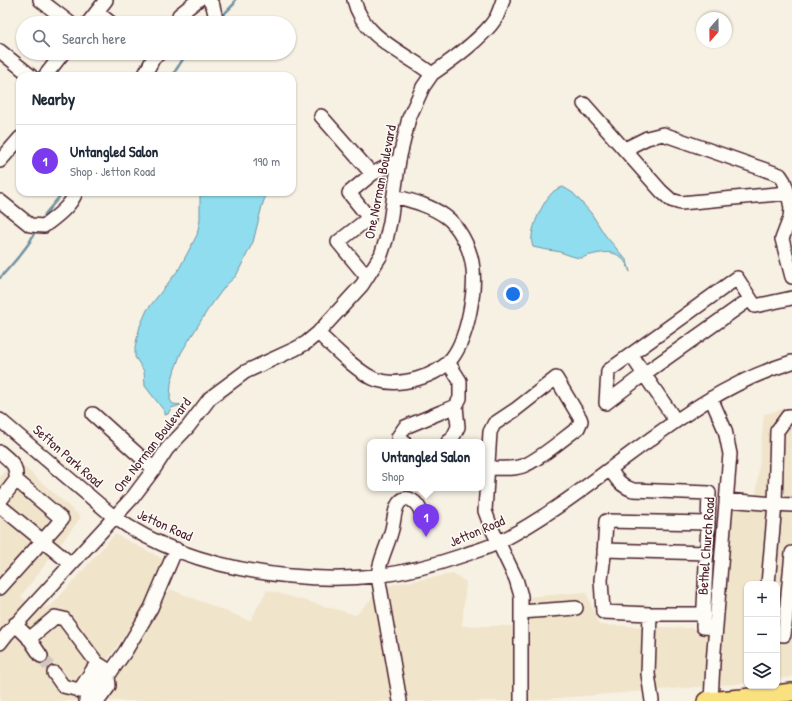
<!DOCTYPE html>
<meta charset="utf-8">
<style>
:root{--surface:#fff;--page:#f6f6f7;--text:#1f2937;--muted:#747a83;--line:#e0e1e3;--accent:#7c3aed}
body{margin:0;font-family:"Patrick Hand",sans-serif;background:var(--page);color:var(--text)}
.controls{position:absolute;right:12px;bottom:12px;display:grid;overflow:hidden;border-radius:8px;box-shadow:0 1px 3px #0004}
.controls button{width:36px;height:36px;display:grid;place-items:center;padding:0;border:0;border-bottom:1px solid var(--line);background:var(--surface);color:var(--text);font:20px sans-serif}
.compass{position:absolute;left:696px;top:12px;width:36px;height:36px;border-radius:50%;background:var(--surface);box-shadow:0 1px 3px #0004;rotate:200deg}
.you{position:absolute;left:513px;top:294px;width:14px;height:14px;margin:-10px;border:3px solid #fff;border-radius:50%;background:#1a73e8;box-shadow:0 0 0 6px #1a73e833}
.badge{display:grid;place-items:center;width:26px;height:26px;border-radius:50%;background:var(--accent);color:#fff;font-size:13px;font-weight:700}
.pin{position:absolute;translate:-50% -33px;filter:drop-shadow(0 1px 2px #0008)}
.pin::after{content:'';position:absolute;top:21px;width:14px;height:12px;background:inherit;clip-path:polygon(0 0,100% 0,50% 100%)}
.popup{position:absolute;left:367px;top:439px;width:118px;height:52px;box-sizing:border-box;display:grid;place-content:center;border-radius:8px;background:var(--surface);filter:drop-shadow(0 1px 3px #0005);font-size:13px;white-space:nowrap;color:var(--muted)}
.popup b{font-size:15px;color:var(--text)}
.popup::after{content:'';position:absolute;left:50%;top:100%;margin-left:-8px;border:8px solid transparent;border-top-color:var(--surface)}
.list{margin:0;padding:0;list-style:none}
h2{display:flex;justify-content:space-between;align-items:center;height:52px;margin:0;padding:0 16px;font-size:17px}
h2 small{font-size:13px;font-weight:400;color:var(--muted)}
.list li{display:grid;grid-template-columns:26px 1fr auto;gap:12px;align-items:center;box-sizing:border-box;height:72px;padding:0 16px;border-top:1px solid var(--line)}
.list b{display:block;font-size:15px;white-space:nowrap}
.list p{margin:0;font-size:13px;white-space:nowrap;color:var(--muted)}
.list em{font-size:13px;font-style:normal;color:var(--muted)}
.icon{flex:none;width:22px;height:22px;fill:none;stroke:currentColor;stroke-width:2;stroke-linecap:round;stroke-linejoin:round}
.map{position:relative;flex:none;width:792px;height:701px;overflow:hidden}
.search{position:absolute;background:var(--surface);box-shadow:0 1px 3px #0004;left:16px;top:16px;width:280px;height:44px;display:flex;align-items:center;gap:10px;box-sizing:border-box;padding:0 14px;border-radius:22px;color:var(--muted);font-size:15px}
.panel{position:absolute;background:var(--surface);box-shadow:0 1px 3px #0004;left:16px;top:72px;width:280px;height:124px;border-radius:12px}
.map>svg:first-child{display:block}
</style>
<div class="map">
<svg width="792" height="701" viewBox="0 0 792 701">
<rect width="100%" height="100%" fill="#f7f1e3"/>
<filter id="ink" filterUnits="userSpaceOnUse"><feTurbulence type="fractalNoise" baseFrequency=".025" numOctaves="2"/><feDisplacementMap in="SourceGraphic" scale="8" xChannelSelector="R" yChannelSelector="G"/><feConvolveMatrix kernelMatrix="1 2 1 2 8 2 1 2 1" color-interpolation-filters="sRGB"/></filter>
<g filter="url(#ink)">
<path fill="#f0e4cb" d="M792,407V677L777,679V584H747V683L521,701H103L118,669L170,589L250,621L267,590L356,615L383,586L453,574L466,582L462,626H528L527,597L586,592L599,625L719,629L728,511L733,505L755,507L764,414Z
M15,459L81,517L21,596L37,610L52,605L115,534L163,559L143,610L78,701H0V477Z"/>
<path fill="#8fddee" stroke="#7391a0" d="M563,187L573,193L591,213L605,235L627,261L630,272C622,251 611,250 591,255C588,255 585,257 582,258C573,258 563,252 555,251C548,250 541,249 533,247C527,234 543,200 554,191C557,189 560,188 563,187Z
M200,192H267L262,206L253,242L236,276L226,285L207,311L181,353L175,369L171,383L170,400L173,404L181,405L171,408L168,414L165,415V412L145,386L144,371L135,357V347L140,326L147,310L179,269L197,235L200,219Z"/>
<g fill="none" stroke-linecap="round" stroke-linejoin="round">
<path stroke="#7391a0" stroke-width="2.5" d="M220,18L234,4L235,0
M172,76L187,53
M43,220L45,214L60,196L62,192
M0,278C10,267 20,256 29,243C32,239 33,234 36,229"/>
<path stroke="#d4c7be" stroke-width="13" stroke-dasharray="13 6" stroke-linecap="butt" d="M41,656L54,673"/>
<defs>
<path id="minor" d="M40,0L70,23
M209,0L213,6L217,23
M354,0C363,38 404,52 432,74C452,60 483,38 496,18C499,12 501,6 503,0
M97,12L111,23
M88,23L106,0
M181,23L179,15L198,0
M0,51L31,76
M45,76L63,53
M144,76L154,57L160,53
M584,104L661,191L671,200L681,203L788,193L791,208L790,218L782,239L792,277
M321,116L372,174L349,193L369,218L338,242L367,277
M625,149L647,138L663,134L780,175L784,181L788,193
M0,161L20,138
M372,174L399,160
M0,201L30,225L44,226C56,217 71,206 76,192
M750,299L644,374L606,403L608,371L737,278L755,306L792,298
M318,333C332,346 359,374 377,380C400,387 437,377 452,358C468,337 477,287 472,262C469,246 458,225 445,216C429,205 412,201 394,196
M631,355L676,421
M448,362L460,381V398L456,406L458,427L452,439L448,442
M711,398L725,430L730,454L713,663L711,701
M93,414L154,469
M792,416H788L777,431L775,504L792,505
M0,420L114,517C165,553 229,570 290,576C354,582 403,576 464,555C475,551 488,548 499,542C546,518 588,485 630,454C683,415 728,382 792,362
M404,442L398,437L405,427L456,406
M0,452C11,462 17,464 16,480
M488,468C500,468 514,470 525,465C540,459 564,438 578,428L581,421L580,418L556,378L515,410L494,424L490,432L485,511L491,527L516,579L521,596V701
M610,469C616,479 621,486 633,490L709,493L708,523
M726,500L775,504L768,584
M0,501L16,480L62,519L0,588
M0,506L71,564
M604,550L707,553
M521,612L576,608
M650,614H704
M15,624L29,638L41,656
M777,634L784,635L792,553
M29,639L55,617L64,619L97,663L111,672
M0,643L7,634L133,497L154,469L167,449L188,427L210,398L245,372L295,349L306,343L318,333L362,285L381,255L386,240L390,222L399,160L409,118L423,87L432,74
M54,673L63,686L91,693
M79,691L97,663
M86,700L101,677L108,676
M98,701L109,686L108,676L125,652L151,608L176,549
M400,701L378,576C379,560 388,546 392,529C394,522 394,509 399,503C407,492 419,504 421,513
M652,701L648,674L650,614L603,612L601,580L604,555L606,521L708,523L703,627L716,628"/>
<path id="major" d="M706,701L742,698L792,692"/>
</defs>
<use href="#minor" stroke="#4a1f2b" stroke-width="16"/>
<use href="#major" stroke="#4a1f2b" stroke-width="20"/>
<use href="#minor" stroke="#fdfcf7" stroke-width="13"/>
<use href="#major" stroke="#fae180" stroke-width="17"/>
</g>
</g>
<g text-anchor="middle" stroke-width="3" stroke-linejoin="round" paint-order="stroke">
<g font-size="14" fill="#4a1f2b" stroke="#fdfcf7">
<text transform="translate(380 182) rotate(-79)" y="5">One Norman Boulevard</text>
<text transform="translate(152 445) rotate(-52)" y="5">One Norman Boulevard</text>
<text transform="translate(68 456) rotate(41)" y="5">Sefton Park Road</text>
<text transform="translate(165 525) rotate(24)" y="5">Jetton Road</text>
<text transform="translate(477 531) rotate(-23)" y="5">Jetton Road</text>
<text transform="translate(706 546) rotate(-86)" y="5">Bethel Church Road</text>
</g>
</g>
</svg>
<div class="controls">
<button>+</button>
<button>−</button>
<button><svg class="icon" aria-label="layers" viewBox="0 0 24 24"><path d="M12 4l9 5-9 5-9-5zM3 14l9 5 9-5"/></svg></button>
</div>
<svg class="compass" viewBox="-18 -18 36 36"><path d="M0-13l5 13h-10z" fill="#e53935"/><path d="M0 13l5-13h-10z" fill="#747a83"/></svg>
<div class="you"></div>
<div class="pin badge" style="left:426px;top:537px">1</div>
<div class="popup"><b>Untangled Salon</b>Shop</div>
<div class="search"><svg class="icon" aria-label="search" viewBox="0 0 24 24"><circle cx="10" cy="10" r="6"/><path d="M15 15l6 6"/></svg>Search here</div>
<section class="panel">
<h2>Nearby<small></small></h2>
<ul class="list">
<li><span class="badge">1</span><div><b>Untangled Salon</b><p>Shop · Jetton Road</p></div><em>190 m</em></li>
</ul>
</section>
</div>
